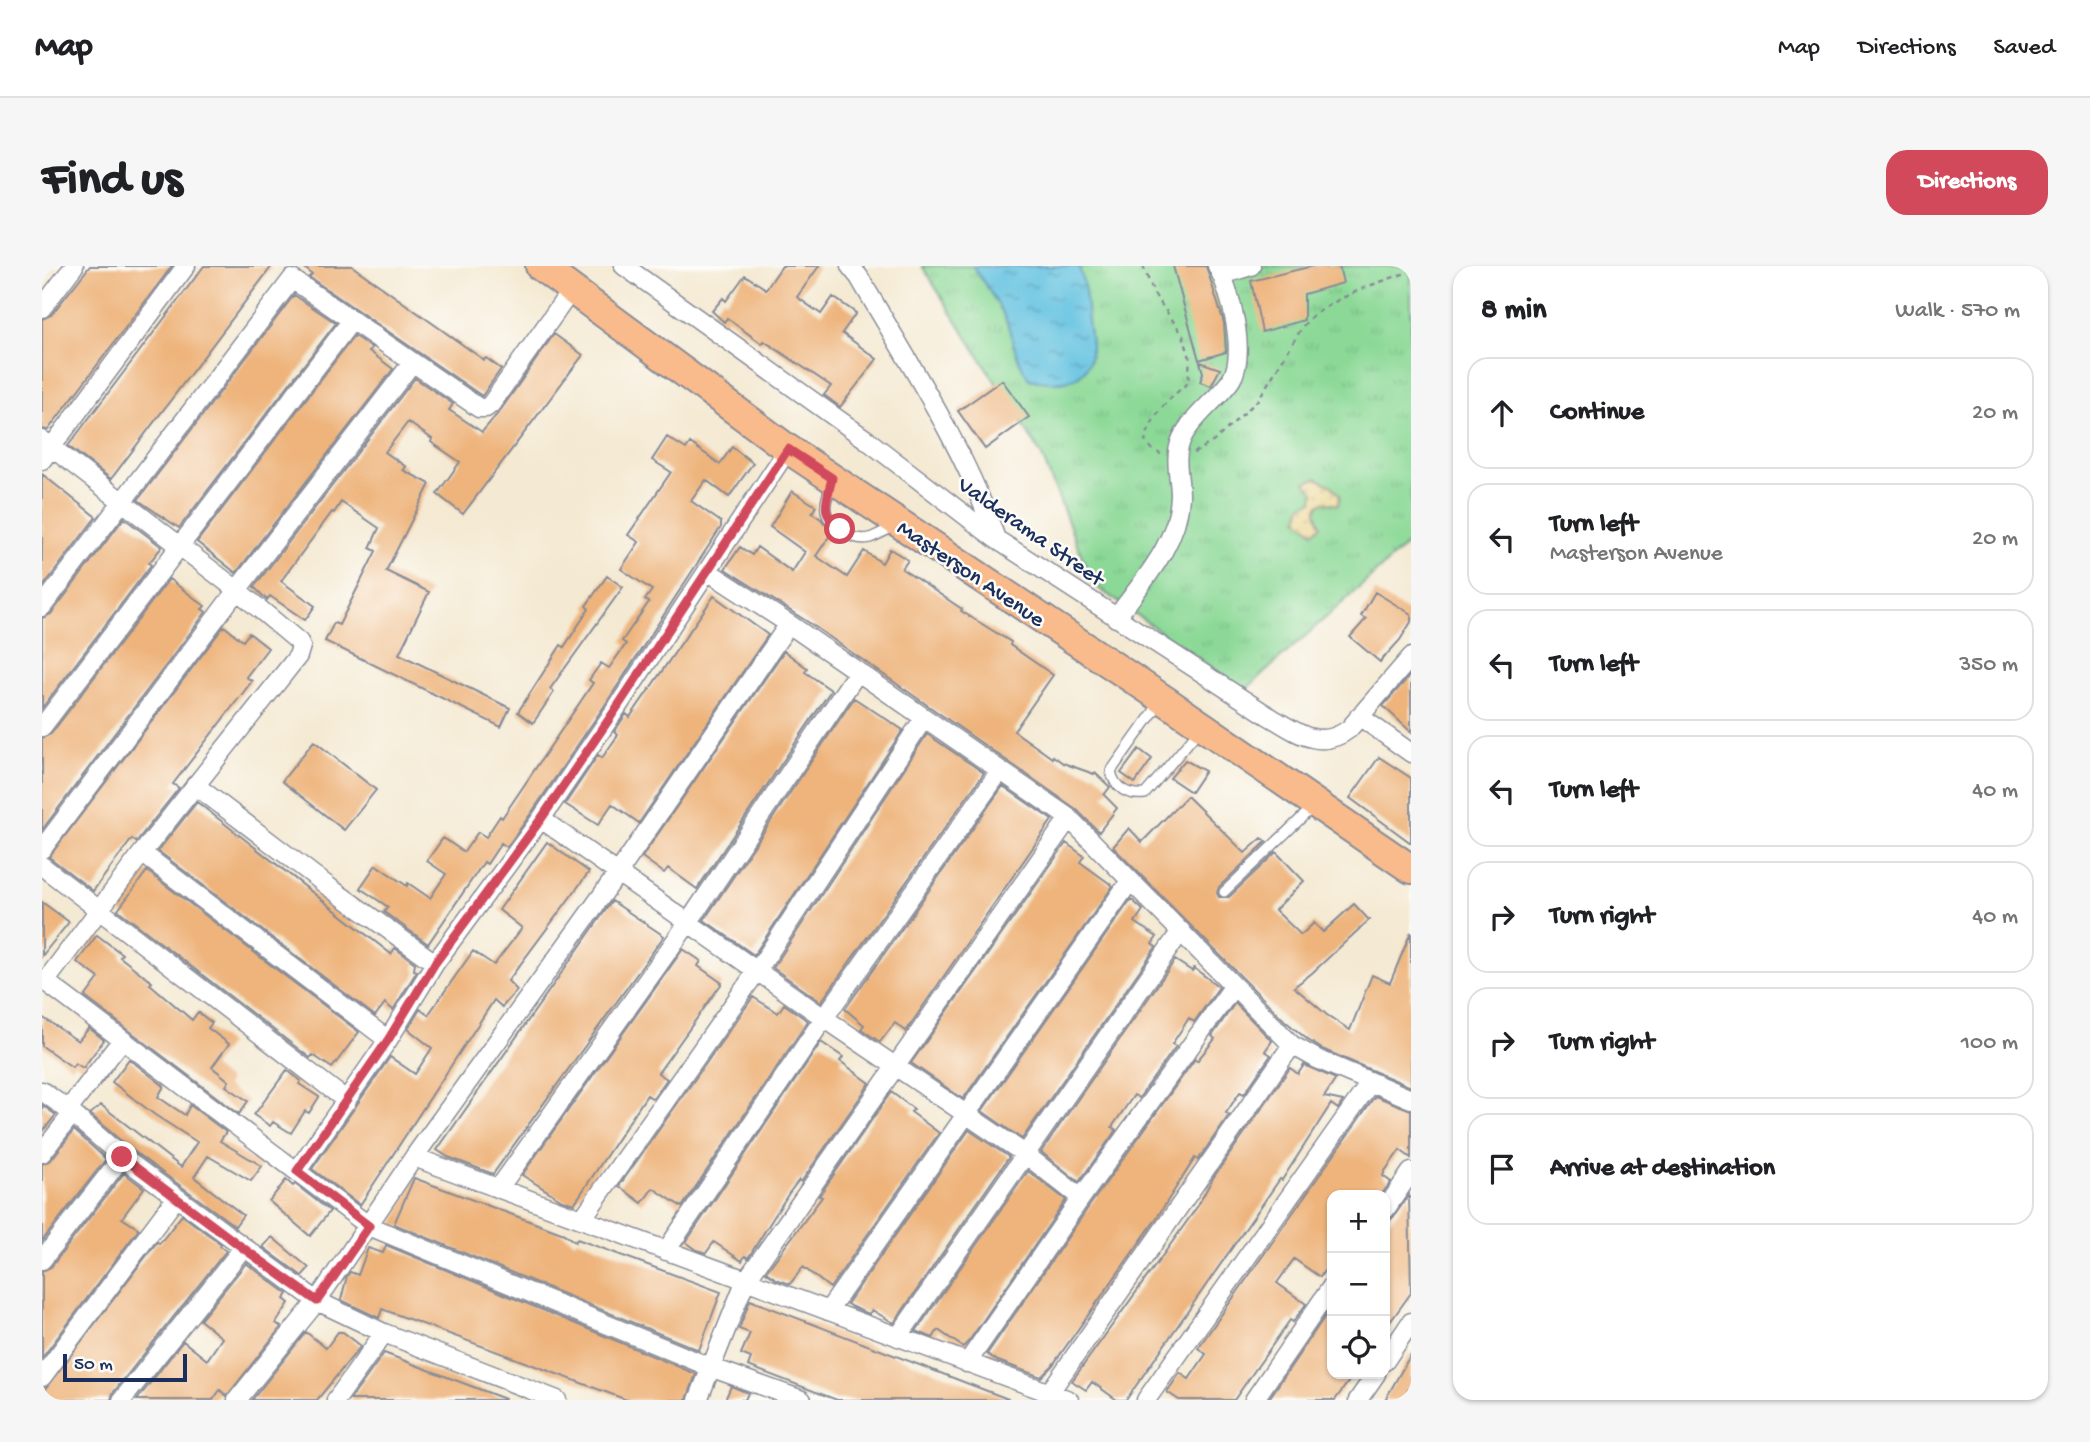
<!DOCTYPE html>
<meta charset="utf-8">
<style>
:root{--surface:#fff;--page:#f6f6f6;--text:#202124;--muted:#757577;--line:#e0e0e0;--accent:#d1495b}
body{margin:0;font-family:"Gochi Hand",sans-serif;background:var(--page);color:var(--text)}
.controls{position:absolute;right:21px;bottom:21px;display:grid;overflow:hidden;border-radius:14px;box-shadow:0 2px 5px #0004}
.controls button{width:63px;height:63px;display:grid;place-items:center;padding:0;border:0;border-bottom:2px solid var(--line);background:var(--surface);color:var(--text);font:35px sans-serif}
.scale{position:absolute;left:21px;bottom:18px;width:124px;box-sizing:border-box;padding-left:7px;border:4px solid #1b2f5e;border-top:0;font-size:19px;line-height:24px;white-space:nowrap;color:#1b2f5e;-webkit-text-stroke:5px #fdfcf7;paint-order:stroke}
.stop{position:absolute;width:21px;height:21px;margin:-16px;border:5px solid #d1495b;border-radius:50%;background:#fff}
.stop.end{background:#d1495b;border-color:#fff;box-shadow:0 2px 7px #0008}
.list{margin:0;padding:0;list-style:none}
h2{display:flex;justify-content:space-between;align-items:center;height:91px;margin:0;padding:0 28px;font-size:30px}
h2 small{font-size:23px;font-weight:400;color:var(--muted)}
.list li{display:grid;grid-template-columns:46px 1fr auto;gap:21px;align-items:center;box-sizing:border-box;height:112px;margin:0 14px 14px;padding:0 14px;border:2px solid var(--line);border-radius:21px}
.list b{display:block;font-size:26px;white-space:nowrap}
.list p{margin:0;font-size:23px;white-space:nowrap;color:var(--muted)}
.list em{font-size:23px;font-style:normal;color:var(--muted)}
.icon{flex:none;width:38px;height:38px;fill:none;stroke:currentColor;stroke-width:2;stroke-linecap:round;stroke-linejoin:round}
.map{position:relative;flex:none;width:1369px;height:1134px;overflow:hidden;border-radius:21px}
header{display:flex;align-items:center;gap:42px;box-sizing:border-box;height:98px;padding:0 35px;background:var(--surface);border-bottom:2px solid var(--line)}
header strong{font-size:33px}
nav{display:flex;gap:38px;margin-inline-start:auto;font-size:24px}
.intro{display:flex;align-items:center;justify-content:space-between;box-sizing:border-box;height:168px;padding:0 42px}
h1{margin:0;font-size:49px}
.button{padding:18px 32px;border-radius:21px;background:var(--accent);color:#fff;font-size:24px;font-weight:700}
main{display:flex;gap:42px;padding:0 42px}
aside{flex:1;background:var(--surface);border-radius:21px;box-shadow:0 2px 5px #0004}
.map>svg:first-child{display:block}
</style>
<header>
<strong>Map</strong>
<nav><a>Map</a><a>Directions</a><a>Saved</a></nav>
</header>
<div class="intro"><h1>Find us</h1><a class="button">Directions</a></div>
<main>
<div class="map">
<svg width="1369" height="1134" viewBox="0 0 1369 1134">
<defs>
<pattern id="grass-tufts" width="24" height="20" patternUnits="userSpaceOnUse" patternTransform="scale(1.75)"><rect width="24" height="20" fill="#8cd997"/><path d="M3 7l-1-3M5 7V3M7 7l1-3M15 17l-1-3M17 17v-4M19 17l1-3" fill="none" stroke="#78bb85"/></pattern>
<pattern id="sand-dots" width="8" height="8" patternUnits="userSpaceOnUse" patternTransform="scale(1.75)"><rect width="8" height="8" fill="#eeda9e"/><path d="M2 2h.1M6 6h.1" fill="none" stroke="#ccbb8a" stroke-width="1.8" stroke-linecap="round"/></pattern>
<pattern id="water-ripples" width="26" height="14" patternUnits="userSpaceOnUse" patternTransform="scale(1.75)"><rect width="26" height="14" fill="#63c2e1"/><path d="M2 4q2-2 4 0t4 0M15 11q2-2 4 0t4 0" fill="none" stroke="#519eba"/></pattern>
</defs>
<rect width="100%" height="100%" fill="#fdfcf7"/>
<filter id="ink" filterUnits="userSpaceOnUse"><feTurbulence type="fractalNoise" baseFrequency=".0143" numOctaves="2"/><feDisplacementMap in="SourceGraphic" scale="14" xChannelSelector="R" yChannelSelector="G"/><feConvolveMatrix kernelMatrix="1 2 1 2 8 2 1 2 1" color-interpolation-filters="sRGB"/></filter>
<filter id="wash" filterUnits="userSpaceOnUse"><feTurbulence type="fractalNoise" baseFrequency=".00686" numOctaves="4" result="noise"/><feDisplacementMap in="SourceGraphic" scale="28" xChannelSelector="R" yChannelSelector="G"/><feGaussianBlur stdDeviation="1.57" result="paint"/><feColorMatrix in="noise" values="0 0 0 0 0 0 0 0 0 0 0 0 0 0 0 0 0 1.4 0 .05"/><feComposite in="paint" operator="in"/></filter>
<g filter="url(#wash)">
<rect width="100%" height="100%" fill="#f4e9d2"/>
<path fill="url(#grass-tufts)" stroke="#54847a" stroke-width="2" d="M880,0H1369V275L1202,425L1051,318L999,188Z"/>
<path fill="url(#sand-dots)" stroke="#84847e" stroke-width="2" d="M1275,212L1290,220L1298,229L1296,239L1282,236L1276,240L1274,246L1279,260L1271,266L1256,253L1260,239L1271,235L1272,226L1263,216Z"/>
<path fill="url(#water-ripples)" stroke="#3f78a0" stroke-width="2" d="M931,0H1037C1043,18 1045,36 1046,55C1047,63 1049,73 1049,82C1049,120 1014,119 987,113C974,95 972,76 965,57C957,36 942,19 931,0Z"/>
<g id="blocks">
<path fill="#eeb47b" d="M48,0H130L6,164L0,163V53L9,49Z
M162,0H230L69,213L26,180Z
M260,0H310L442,94L444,92L459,103L440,130L267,11L270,8Z
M740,0H777L755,31L779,48L791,31L814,47L800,67L835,93L798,141L782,129L789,120L722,75L720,78L685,52L682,56L670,45L681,32L684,35L703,9L724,23Z
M1131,0H1164L1182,57L1184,86L1157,94Z
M1271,0H1297L1301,17L1262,28V54L1220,66L1209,15Z
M252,29L294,57L137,262L96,234Z
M512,68L541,89L421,248L395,228L418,196L389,176L390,173L366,156L343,186L364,201L361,204L388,218L344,305L387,326L357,388L468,442L459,461L283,375L292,357L297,359L334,285L328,282L337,262L299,236L292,247L290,246L239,315L273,340L263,354L228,330L225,334L212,321L373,112L411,138L407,144L440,166L458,145Z
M312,70L330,82L327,85L351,103L194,307L155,276Z
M1158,96L1178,103L1169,120L1158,116L1161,107Z
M960,114L987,151L943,183L916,145Z
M625,171L644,183L648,177L678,198L690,181L711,197L687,231L664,214L649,235L679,256V261L565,436L490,546L465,581L459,577L445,598L442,596L386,678L342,646L346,641L318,622L334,599L365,620L366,617L388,632L404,608L385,595L401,572L422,586L436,566L444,571L458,550L460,552L551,417L547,414L559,397L567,402L584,378L580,375L607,336L603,334L610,324L579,303L597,276L586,269L629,206L610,194Z
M0,208L54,251L0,322Z
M750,225L774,240L770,247L779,253L790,266L774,290L805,311L822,285L840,297L848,283L866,294L860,303L920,343L919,345L969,376L968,379L1011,409L972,465L1010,492L1011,490L1021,497L1052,508L1053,507L1068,521L1062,529L1075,542L1057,566L1034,543L769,358L683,303L698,281L710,289L715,281L750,306L763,286L728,261Z
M82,252L120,281L107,297L109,299L0,442V352L9,348Z
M565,310L581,321L508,423L512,426L491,457L476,446L519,379L522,381L547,343L544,340Z
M127,313L163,340L160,343L164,346L0,564V472L9,468Z
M1333,326L1369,348V356L1358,374L1338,396L1308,371L1324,353L1319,350Z
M672,330L726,369L597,557L570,538L556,559L523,538L556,489L560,492L576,469L572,466L584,448L588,451Z
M182,360L201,375L207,367L226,382L204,411L210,415L131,518L137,522L94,576L90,573L51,625L7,591Z
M742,385L765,402L763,406L789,424L655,623L626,602L622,607L600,591Z
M1369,408V466L1341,440Z
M812,432L861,464L712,689L662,654Z
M885,468L942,507L779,736L731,702Z
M272,475L334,524L302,564L240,515Z
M1097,483L1110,493L1093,517L1079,507Z
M1337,491L1369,512V577L1308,532Z
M1143,494L1163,505L1149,526L1128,512Z
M961,520L1010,554L864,765L853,757L838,776L819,763L822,759L803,743Z
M1145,530L1203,587L1220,572L1224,576L1177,621L1175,627L1177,631H1187L1234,586L1262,615L1233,644L1259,669L1272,657L1281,666L1312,638L1327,654L1270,707L1252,721L1285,749L1308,764L1330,709L1348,717L1369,666V821L1280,783L1266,774L1243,755L1071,581L1087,562L1100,576Z
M155,536L349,688L353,682L373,697L372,704L375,705L351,744L343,737L333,750L116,585Z
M505,576L547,606L466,715L475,724L460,741L452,734L318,939L270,903L348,791L373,808L390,782L366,763L378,743L386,749L431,685L452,699L480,662L457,644Z
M1024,577L1042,590L1038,596L1071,620L921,833L869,797Z
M105,605L317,766L290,802L271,789L268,792L76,644Z
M1089,633L1101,644L1093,656L1115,671L1110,678L1114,681L980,873L940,845Z
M570,635L622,670L451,908L406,891L395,884Z
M0,636L27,656L0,690Z
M55,669L80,688L78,691L110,716L108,718L150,754L156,746L170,757L166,762L187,778L170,801L187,815L184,820L206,835L197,848L43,731L57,712L35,696Z
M641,683L659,695L656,700L680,717L616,807L625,813L611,833L605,829L532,938L520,934L480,909Z
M1133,694L1150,705L1152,702L1177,721L1152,756L1147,752L1130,778L1134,780L1097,832L1092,829L1070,861L1074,864L1037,916L999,886Z
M711,731L736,747L742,738L766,755L640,941L611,922L600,937L577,920Z
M1193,737L1230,775L1223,785L1229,789L1202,828L1198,826L1184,847L1187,849L1156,894L1153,892L1112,956L1010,1100L999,1111L956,1095L945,1088L1048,939L1153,793L1155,795L1173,773L1170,770Z
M0,751L36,775L47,762L62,774L41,802L33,797L30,801L0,780Z
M779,776L801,791L798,795L828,817L759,916L757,914L747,927L706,992L703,990L700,995L672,976L664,987L655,984L644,976Z
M87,793L122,820L116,831L143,849L148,839L184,866L178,875L220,900L209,915L166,890L152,911L201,949L193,960L87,882L48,848L59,839L139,901L155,876L113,849L70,816Z
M1262,799L1294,813L1282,831L1301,835L1296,843L1289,838L1240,914L1238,913L1084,1134H1075L1050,1116L1044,1124L1030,1115L1126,982L1155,941L1171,912L1248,802L1256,808Z
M245,804L259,815L257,818L277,831L267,847L263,845L249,867L231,856L228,860L212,849Z
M849,826L872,843L869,846L897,867L788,1022L761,1001L748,1018L734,1013L724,1006L780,931L777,930Z
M1333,830L1369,844V892L1358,884L1343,905L1341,910L1349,916L1339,929H1290V993L1278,1011L1252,993L1235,1017L1264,1038L1251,1056L1248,1054L1192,1134H1137L1125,1126L1138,1107L1147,1113L1164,1088L1156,1082Z
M0,839L14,849L0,866Z
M32,864L64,893L0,975V898L9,894Z
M927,864L967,891L852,1057L830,1044L827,1048L810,1041L805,1038Z
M986,905L1024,934L927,1075L921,1081L896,1064L891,1072L874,1065Z
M82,907L102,922L80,952L97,963L0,1092V1005L9,1001Z
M372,912L522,968L533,976L535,973L679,1026L657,1084L352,958Z
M244,914L251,920L253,918L288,945L268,970L227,935Z
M1367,929L1369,1027L1343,1063V959L1352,950Z
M140,949L179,978L178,980L184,985L71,1127L69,1134H0V1127L115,976L118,977Z
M230,971L267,1002L260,1010L221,981Z
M344,979L654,1108L645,1134H585L340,1043L337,1052L299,1034L305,1010L308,1006L316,1009L326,982L341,987Z
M204,997L246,1028L242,1033L247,1037L234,1057L239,1061L185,1130L178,1124L171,1134H95L141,1075L165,1094L180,1072L158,1054Z
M708,1034L966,1133V1134H795L706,1100L709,1092L699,1088L708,1067L697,1063Z
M1290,1040V1108H1312L1293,1134H1226Z
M264,1066L284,1082L296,1066H301L319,1080L275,1134H210Z
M342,1087L463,1133L462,1134H308Z
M1369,1088V1119L1360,1134H1343Z
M689,1120L706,1127L703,1134H683Z"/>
</g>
</g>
<g filter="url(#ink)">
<use href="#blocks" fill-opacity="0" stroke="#888c98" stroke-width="2"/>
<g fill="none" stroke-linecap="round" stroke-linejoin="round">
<defs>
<path id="lane" d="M789,217C787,226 782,237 784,245C787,261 811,276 828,272C836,269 845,264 853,260
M1120,434L1069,505C1072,522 1086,530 1103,528L1157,464
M1182,626L1273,539"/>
<path id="street" d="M582,0L825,174L954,273L1225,449C1253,465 1277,486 1307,463L1369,391
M808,0L817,11C866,96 922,180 954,273
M1180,9L1209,0
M0,42L32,0
M0,174L195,324L257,376L259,380L256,390L100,587L3,716
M0,194L144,0
M667,306L747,358L1027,552L1250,779L1275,793L1369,833
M0,341L250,13L437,142H444L449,138L530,23
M1074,352C1100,316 1137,277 1138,230C1138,210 1131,192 1140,172C1150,151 1176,133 1189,114C1205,89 1189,24 1175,0
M1317,450L1369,487
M0,461L310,54
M153,519L287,621L393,697
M499,553L782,752L983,888L1039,932
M0,583L195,324L370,97
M100,587L346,774
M0,600L305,835
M0,713L327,960L668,1101L760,1134
M0,825L26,844L80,891L275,1035L342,1067L515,1134
M26,844L80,774
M0,887L30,848
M372,891L1027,1134
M255,905L346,774L393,697L499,553L574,443L746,183
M457,922L646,657L815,407
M1343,944L1369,906
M540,953L715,705L882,452
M624,985L782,752L958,505
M0,994L80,891
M786,1045L1088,615
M856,1071L1139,665
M1343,1095L1369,1056
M925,1097L1039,932L1191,721
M0,1111L134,932
M80,1134L201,982
M195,1134L275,1035L372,891L576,607L747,358
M294,1134L342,1067
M656,1134L703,1016L1027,552
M1005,1134L1007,1127L1250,779
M1104,1134L1328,817
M1212,1134L1290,1020
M1316,1134L1334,1108"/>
<path id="primary" d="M498,0L746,183L1121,433L1369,603"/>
</defs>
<use href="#lane" stroke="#888c98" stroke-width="12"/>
<use href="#street" stroke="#888c98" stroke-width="21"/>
<use href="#primary" stroke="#888c98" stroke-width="32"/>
<path stroke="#888c98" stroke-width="2.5" stroke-dasharray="5 5" stroke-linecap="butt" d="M1101,0L1112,28L1141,69L1148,92L1146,117C1126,133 1110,149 1103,175L1112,185L1119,188
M1152,187L1172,175L1216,134L1261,60L1270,50L1296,34L1324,21L1369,5"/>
<use href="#lane" stroke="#fff" stroke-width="9"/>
<use href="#street" stroke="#fff" stroke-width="18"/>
<use href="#primary" stroke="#fabb8c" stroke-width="28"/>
</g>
</g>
<g fill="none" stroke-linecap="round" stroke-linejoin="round" filter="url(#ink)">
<path stroke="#d1495b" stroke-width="9" d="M80,891L201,982L275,1035L327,960L255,905L346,774L393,697L499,553L574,443L746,183L790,212C785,235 777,247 798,263"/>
</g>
<g text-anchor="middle" stroke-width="5" stroke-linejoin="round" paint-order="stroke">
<g font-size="23" fill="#1b2f5e" stroke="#fdfcf7">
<text transform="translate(990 264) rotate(35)" y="8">Valderama Street</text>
<text transform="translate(930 306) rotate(34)" y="8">Masterson Avenue</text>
</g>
</g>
</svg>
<div class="controls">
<button>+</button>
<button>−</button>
<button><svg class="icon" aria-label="locate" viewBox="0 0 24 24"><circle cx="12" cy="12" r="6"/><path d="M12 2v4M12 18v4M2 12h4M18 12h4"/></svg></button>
</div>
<div class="scale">50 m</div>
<div class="stop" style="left:798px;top:263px"></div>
<div class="stop end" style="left:80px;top:891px"></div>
</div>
<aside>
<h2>8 min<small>Walk · 570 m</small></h2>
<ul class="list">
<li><svg class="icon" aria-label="ahead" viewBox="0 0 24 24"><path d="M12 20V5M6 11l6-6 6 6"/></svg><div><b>Continue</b></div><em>20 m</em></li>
<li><svg class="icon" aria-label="left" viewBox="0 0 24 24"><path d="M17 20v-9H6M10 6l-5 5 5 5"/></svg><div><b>Turn left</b><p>Masterson Avenue</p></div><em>20 m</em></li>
<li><svg class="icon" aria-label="left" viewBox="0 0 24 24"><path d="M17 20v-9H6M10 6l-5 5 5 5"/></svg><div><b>Turn left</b></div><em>350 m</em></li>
<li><svg class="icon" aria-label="left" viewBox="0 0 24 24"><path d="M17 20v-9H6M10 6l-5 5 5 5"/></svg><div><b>Turn left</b></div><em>40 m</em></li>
<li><svg class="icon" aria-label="right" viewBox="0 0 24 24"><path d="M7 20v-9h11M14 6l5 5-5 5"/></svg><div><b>Turn right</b></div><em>40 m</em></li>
<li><svg class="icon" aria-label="right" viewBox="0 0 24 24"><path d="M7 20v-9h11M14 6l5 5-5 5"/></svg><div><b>Turn right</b></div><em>100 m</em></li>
<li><svg class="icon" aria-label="arrive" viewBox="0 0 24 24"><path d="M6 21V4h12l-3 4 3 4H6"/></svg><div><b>Arrive at destination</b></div></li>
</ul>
</aside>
</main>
